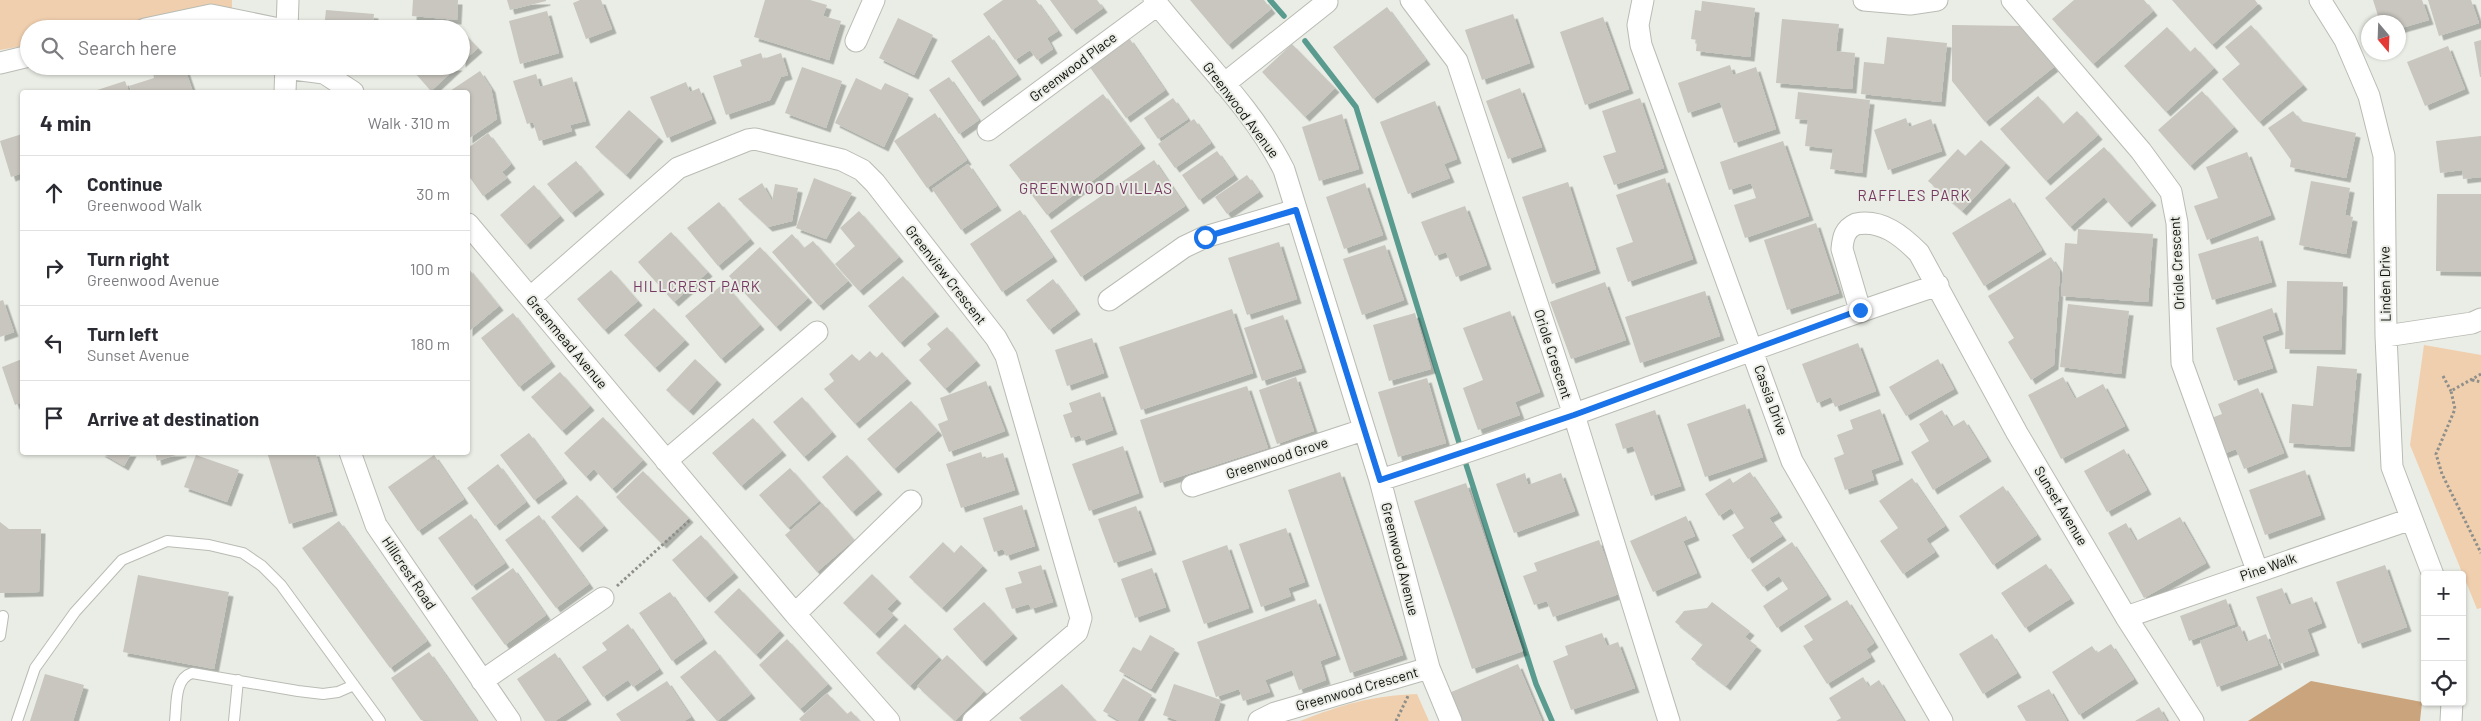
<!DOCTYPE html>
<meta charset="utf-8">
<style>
:root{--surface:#fff;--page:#f2f2f3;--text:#2b2b33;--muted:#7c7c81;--line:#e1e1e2}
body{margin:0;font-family:Barlow,sans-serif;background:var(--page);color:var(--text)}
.controls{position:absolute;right:15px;bottom:15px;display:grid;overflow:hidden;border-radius:5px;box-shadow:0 1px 4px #0004}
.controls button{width:45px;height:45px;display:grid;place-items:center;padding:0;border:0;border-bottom:1px solid var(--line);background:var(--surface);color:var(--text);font:25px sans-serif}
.compass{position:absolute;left:2361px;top:15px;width:45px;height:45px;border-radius:50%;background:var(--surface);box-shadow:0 1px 4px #0004;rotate:161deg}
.stop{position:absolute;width:15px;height:15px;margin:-11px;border:4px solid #1a73e8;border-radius:50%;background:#fff}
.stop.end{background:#1a73e8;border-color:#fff;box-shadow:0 1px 5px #0008}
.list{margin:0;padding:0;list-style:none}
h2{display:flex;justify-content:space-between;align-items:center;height:65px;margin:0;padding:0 20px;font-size:21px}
h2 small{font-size:16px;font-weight:400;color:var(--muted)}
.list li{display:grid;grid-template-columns:32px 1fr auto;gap:15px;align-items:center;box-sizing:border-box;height:75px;padding:0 20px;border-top:1px solid var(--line)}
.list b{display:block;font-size:19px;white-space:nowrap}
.list p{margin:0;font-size:16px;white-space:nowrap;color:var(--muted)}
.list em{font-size:16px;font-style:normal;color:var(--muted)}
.icon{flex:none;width:28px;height:28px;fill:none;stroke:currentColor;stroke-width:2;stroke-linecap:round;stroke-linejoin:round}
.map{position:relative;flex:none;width:2481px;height:721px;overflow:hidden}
.search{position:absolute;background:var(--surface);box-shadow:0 1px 4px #0004;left:20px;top:20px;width:450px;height:55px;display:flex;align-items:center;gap:12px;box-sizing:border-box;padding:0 18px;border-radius:28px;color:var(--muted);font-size:19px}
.panel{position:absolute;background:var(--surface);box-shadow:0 1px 4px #0004;left:20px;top:90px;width:450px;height:365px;border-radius:5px}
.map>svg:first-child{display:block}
</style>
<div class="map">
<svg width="2481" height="721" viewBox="0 0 2481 721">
<defs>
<filter id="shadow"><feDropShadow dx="4.5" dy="4.5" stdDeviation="0" flood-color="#0004"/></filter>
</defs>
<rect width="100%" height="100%" fill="#eaede5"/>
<path fill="#f0cfae" d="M0,0H232V18L183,19L124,29H29V45L0,50Z
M2424,345L2481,355V608L2477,609L2410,445Z
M1417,694L1429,721H1300C1344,704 1370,696 1417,694Z"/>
<path fill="#caa47c" d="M2311,681L2422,702L2420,721H2248Z"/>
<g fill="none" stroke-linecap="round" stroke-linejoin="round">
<path stroke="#599b8f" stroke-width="5.5" d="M1270,0L1284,16
M1305,41L1356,107L1461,449
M1464,458L1536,684L1552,721"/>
</g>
<path fill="#c8c6be" filter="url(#shadow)" d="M413,0H458L457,20L412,16Z
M507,0H546V1L510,10Z
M580,0H601L612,29L586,39L573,3Z
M765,0H810L827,5L823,16L841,21L829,60L754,37Z
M1003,0H1036L1058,31L1047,38L1053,49L1037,60L1030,50L1015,60L983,14Z
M1050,0H1097L1103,8L1072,30Z
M1190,0H1264L1271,9L1228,45Z
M2074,0H2144L2153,11L2093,64L2052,19Z
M2172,0H2255L2258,4L2212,45Z
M2373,0H2422L2429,20L2398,29V22H2380Z
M2428,0H2471L2479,23L2439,36Z
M1702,1L1755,8L1750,57L1696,51L1697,40L1691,39L1695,10L1701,11Z
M1387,7L1426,60L1373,99L1333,47Z
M326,10L374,14L372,29H324Z
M547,11L559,53L520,64L509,21Z
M1513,14L1530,63L1482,80L1465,30Z
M1603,17L1629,89L1585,105L1560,32Z
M898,18L933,35L914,75L879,58Z
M1782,19L1839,24L1836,51L1855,53L1852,89L1776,83Z
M1952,25L2021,26L2054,67L1985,122L1952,81Z
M2251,25L2303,85L2259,122L2222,79L2240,64L2225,47Z
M2167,27L2190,52L2195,47L2214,68L2166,112L2124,66Z
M461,30L478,48L461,63Z
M989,35L1017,75L979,102L951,61Z
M1887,37L1947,43L1941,102L1861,94L1864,62L1884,64Z
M1129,38L1165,90L1126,118L1089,66Z
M2481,40V77H2480L2474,42Z
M1292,44L1335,88L1305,117L1262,72Z
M2448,46L2465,89L2425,106L2407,62Z
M761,53L763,59L781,53L788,75L781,77L770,100L726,115L713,76L742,66L740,60Z
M1730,65L1733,75L1756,67L1776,129L1734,143L1720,102L1688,113L1678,83Z
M173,66H184L193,92H132L129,86L154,78L153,73Z
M409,66H458L431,91Z
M802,67L842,81L826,128L785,113Z
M480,71L491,88L497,119L468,139V92L450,91Z
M536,74L540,87L572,77L586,121L570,125L572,131L539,141L533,122L527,124L513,81Z
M949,77L979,120L959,134L929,90Z
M856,78L881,90L885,83L909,94L884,147L835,123Z
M125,81L129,92H91Z
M686,82L690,92L699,88L712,119L667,138L650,97Z
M1520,88L1542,147L1508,159L1486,101Z
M2202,91L2234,127L2190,166L2158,130Z
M1798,92L1870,100L1862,173L1830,169L1833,149L1805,146L1808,120L1795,119Z
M1103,94L1141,144L1047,215L1009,165Z
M2038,96L2063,124L2077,111L2098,135L2046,181L2000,129Z
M1173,98L1188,119L1158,139L1144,118Z
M1640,98L1664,168L1614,185L1603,156L1616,152L1602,111Z
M1435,101L1457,159L1444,164L1450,178L1408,194L1380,122Z
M629,110L659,137L626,175L595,147Z
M2293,111L2301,121L2356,133L2346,178L2290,167L2291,160L2268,128Z
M935,113L967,160L927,188L894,141Z
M1342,114L1359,169L1319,181L1302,127Z
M1906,118L1909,127L1931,119L1942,151L1888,170L1874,130Z
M1194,119L1211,143L1175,168L1158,144Z
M488,133L511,164L502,172L507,178L483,196L468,175V148Z
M22,134V173L11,177L0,141Z
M2481,136V177L2463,179L2462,170L2440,173L2436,141Z
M1981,140L2006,163L1962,211L1928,181L1958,149L1965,156Z
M1783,141L1809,216L1745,238L1734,205L1756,198L1751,183L1729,190L1720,162Z
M2104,147L2152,201L2127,223L2104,197L2070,227L2045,198Z
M1217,151L1234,175L1199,200L1182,175Z
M2247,152L2271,215L2207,240L2194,206L2218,198L2206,167Z
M1154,160L1185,206L1081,277L1050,231Z
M576,161L600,190L571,213L547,184Z
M968,164L997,206L961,230L932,189Z
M1247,175L1259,192L1227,214L1215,197Z
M814,178L852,193L826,239L796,228Z
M1665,178L1693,259L1628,282L1616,248L1633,242L1616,195Z
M2311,181L2350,188L2345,215L2353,217L2346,254L2299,245Z
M1568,182L1596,269L1552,284L1522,197Z
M762,183L772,201L775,184L798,188L792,221L768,227L738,199Z
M1365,183L1383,235L1344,249L1326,197Z
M534,185L560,216L526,245L500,215Z
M2437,194H2481V272L2436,271Z
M2010,198L2042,250L1984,286L1952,233Z
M719,202L750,239L718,266L687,228Z
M1465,206L1487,265L1456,277L1446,252L1435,256L1421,222Z
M1020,210L1053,257L1002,292L970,244Z
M859,211L899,257L859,291L835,264L855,246L840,228Z
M1816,223L1839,293L1787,310L1764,240Z
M2078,229L2153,234L2148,302L2061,296L2065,243L2077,244Z
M671,232L708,272L674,302L638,262Z
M792,234L804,248L813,241L848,281L819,306L772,252Z
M2258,236L2272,282L2212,300L2198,254Z
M1279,242L1297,299L1247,315L1228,258Z
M1385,245L1404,300L1362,315L1343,259Z
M760,247L808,298L776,327L729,276Z
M2051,257L2060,271L2054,365L2031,380L2008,342L2014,338L1988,296Z
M468,268L499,306L468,332Z
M611,270L638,301L604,330L577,299Z
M903,276L935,312L900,343L868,306Z
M1053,279L1076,310L1049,330L1026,300Z
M2287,281L2343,282L2341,350L2285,349Z
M1605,282L1626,340L1571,359L1550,302Z
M724,283L760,325L721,359L685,316Z
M1705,291L1720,336L1640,363L1625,317Z
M3,300L14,332L0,337V301Z
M2068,304L2129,311L2121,374L2060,367Z
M654,308L685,340L655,368L624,335Z
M2272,308L2279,330L2262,336L2273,368L2234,381L2216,328Z
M1232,309L1253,373L1141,410L1119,347Z
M1510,311L1540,392L1515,402L1520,415L1478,430L1463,388L1483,380L1463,328Z
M513,313L551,362L519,387L481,338Z
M1415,313L1431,369L1389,381L1373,325Z
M1283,315L1302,368L1262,381L1244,328Z
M947,327L976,361L945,389L919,360L931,349L927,344Z
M1092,338L1104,373L1067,386L1055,350Z
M1858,343L1876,391L1835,407L1831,397L1817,403L1802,364Z
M870,351L876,358L882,352L907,379L855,424L824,389L834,381L829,374L852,354L859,361Z
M22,359V402L15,405L2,367Z
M695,359L717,380L689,411L666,390Z
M1938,359L1954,389L1906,416L1889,387Z
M2317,366L2357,369L2350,447L2289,443L2292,404L2313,406Z
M560,372L590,406L562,431L531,397Z
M1296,377L1314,431L1277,444L1259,390Z
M2063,377L2075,399L2103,384L2125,426L2061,459L2028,395Z
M1427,378L1446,443L1398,457L1378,392Z
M986,381L1005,431L949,452L938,424L948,420L940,398Z
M1247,386L1268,448L1160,483L1140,420Z
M2258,388L2284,453L2244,469L2236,449L2223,454L2209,419L2222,414L2218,404Z
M1100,392L1113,430L1082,441L1080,435L1071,438L1063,415L1072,412L1069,403Z
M802,397L832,432L804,457L773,422Z
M911,401L938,431L894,469L867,439Z
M1745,404L1763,457L1705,477L1687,424Z
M1880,409L1899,460L1871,470L1874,480L1845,490L1834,458L1844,454L1837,435L1853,429L1850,420Z
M1655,410L1681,486L1651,496L1633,446L1623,449L1615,424Z
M1942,410L1952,427L1964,420L1987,457L1933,490L1911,452L1929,441L1919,424Z
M603,417L643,460L612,489L594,469L586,477L564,453Z
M753,418L782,451L741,486L712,453Z
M529,433L563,479L534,500L500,455Z
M1123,446L1139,493L1089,511L1072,464Z
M2124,449L2147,490L2107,512L2084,471Z
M100,452H132L124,466Z
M155,452H182V453L157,461Z
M267,452H315L333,511L289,524Z
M981,452L983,459L1003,453L1015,490L961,508L946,464Z
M196,455L239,470L227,502L184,487Z
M434,455L464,499L418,531L388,487Z
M847,455L878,490L852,512L822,477Z
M498,464L526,502L495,526L467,488Z
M790,468L819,501L788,528L759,495Z
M2305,470L2321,515L2265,535L2249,490Z
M643,471L689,518L662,544L616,497Z
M1340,472L1403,655L1350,673L1288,490Z
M1750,472L1778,513L1769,518L1782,536L1748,559L1732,535L1744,528L1731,508L1719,516L1705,494L1730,478L1733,483Z
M1525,473L1528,485L1561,473L1575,511L1514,533L1496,484Z
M1912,478L1945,526L1926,539L1935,552L1903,574L1880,541L1898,528L1879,501Z
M1466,483L1523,651L1472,669L1414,501Z
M2003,486L2037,535L1993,565L1959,516Z
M577,495L604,526L578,548L551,517Z
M822,503L854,540L817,572L785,535Z
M1022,505L1035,546L1006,556L1003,549L994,552L983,518Z
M1136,506L1152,550L1114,563L1098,519Z
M471,514L505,563L472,586L438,538Z
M539,515L589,584L556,608L505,540Z
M1686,516L1695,536L1683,541L1697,573L1653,592L1630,541Z
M2180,517L2206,563L2144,598L2108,533L2126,523L2136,541Z
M339,521L427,641L390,668L302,548Z
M0,522L9,529H41L39,592L0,593Z
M1286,528L1305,582L1288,588L1291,596L1261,607L1239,544Z
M701,535L734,573L705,598L672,560Z
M1599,540L1619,594L1553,617L1547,601L1534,605L1523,576L1537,571L1534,563Z
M943,542L954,553L961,545L983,566L942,608L909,577Z
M1792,542L1827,595L1777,628L1763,606L1788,589L1779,576L1763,587L1751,570Z
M1227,545L1249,608L1204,624L1182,561Z
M2046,564L2070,599L2025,628L2001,593Z
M1041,565L1053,602L1031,609L1029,604L1012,609L1005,588L1022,583L1018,572Z
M2385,565L2407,627L2358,644L2336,582Z
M513,568L546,615L505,645L471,598Z
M1152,568L1166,607L1135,618L1121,579Z
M872,574L897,599L887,609L894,615L875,634L843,603Z
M138,575L229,592L214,669L123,652Z
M739,588L780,631L756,655L714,612Z
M2282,588L2289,605L2312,597L2322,623L2307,629L2315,651L2280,664L2256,597Z
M670,592L703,639L672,661L639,613Z
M1316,599L1336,655L1320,661L1326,680L1299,690L1292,670L1265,680L1270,692L1243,701L1239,689L1216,697L1197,642Z
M2226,599L2235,624L2189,641L2180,616Z
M1847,600L1874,643L1866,649L1871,657L1827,684L1803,646L1813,640L1804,626Z
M984,602L1013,634L982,662L953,629Z
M1712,602L1750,631L1745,637L1757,646L1726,686L1691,659L1703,644L1675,622L1684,611L1707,608Z
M628,624L659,669L633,687L628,680L603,697L582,667L607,650L602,643Z
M905,624L939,657L910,686L876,653Z
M2240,626L2246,642L2266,634L2278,665L2217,687L2200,641Z
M1602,633L1607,646L1618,642L1635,688L1571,710L1553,661L1568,655L1565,646Z
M1992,634L2017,673L1983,694L1959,654Z
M1150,635L1175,649L1151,689L1119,671L1133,647L1141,651Z
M787,639L828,684L800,709L759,665Z
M2111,644L2134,679L2079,715L2052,672L2092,646L2097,653Z
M715,650L751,694L717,721L680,677Z
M429,652L444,673L477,721L421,720L391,678Z
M555,653L587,700L555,721H545L517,679Z
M947,655L984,691L955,721L917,686Z
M1518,664L1542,721H1461L1449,693Z
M45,674L84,685L73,721H30Z
M1863,677L1869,687L1879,680L1904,721H1836L1841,718L1829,698Z
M1123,678L1152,695L1137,721H1120L1103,711Z
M667,681L691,717L684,721H621L616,714Z
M1062,684L1096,721H1022L1019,718Z
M1174,684L1221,700L1214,721H1179L1163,715Z
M2049,689L2067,721H2026L2017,706Z
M827,693L847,714L851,711L860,721H801L799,719Z
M2159,707L2167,721H2135Z"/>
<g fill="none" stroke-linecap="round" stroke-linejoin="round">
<defs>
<path id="lane" d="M0,636L3,616
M17,721L35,668L75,612L122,560L167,541L209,545L243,553L262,566L281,585L380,721
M175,721C177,704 174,679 192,673L298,691L323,694L338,692L354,685
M234,721L238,680"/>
<path id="street" d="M1154,0C1196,54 1254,109 1284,170L1380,480L1429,668L1451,721
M1411,0L1457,61L1574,415L1669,721
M1643,0L1638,25L1641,45L1792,461L1942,721
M1864,0L1910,4L1937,0
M2012,0L2141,151L2171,192L2177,223L2182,363L2257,570
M2320,0L2345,40L2369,96L2384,156L2386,336L2392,467L2433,575
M145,29L211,15L279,29
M287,29L288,0
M856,41L874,0
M0,63L29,56
M286,68L324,73L353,92
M1224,84L1327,2
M285,92L286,66
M988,130L1157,5
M468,224L795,614L889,721
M531,297L678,168L748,140L755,139L842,160L862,170L875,183L996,338L1006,356L1081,618L1077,632L973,721
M1109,300L1184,247L1205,237L1296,210
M1860,310L1842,249C1843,237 1845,229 1856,224C1882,219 1902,236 1919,253L2017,433L2126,617L2193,721
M2386,336L2472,323L2481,319
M350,452L376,525L510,721
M666,461L817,332
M1380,480C1568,421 1751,347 1938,285
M1192,486L1363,430
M795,614L911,501
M2126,617L2411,519
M482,681L603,598
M1259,721L1275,713L1429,668
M2451,721L2452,702"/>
</defs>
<use href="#lane" stroke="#b9bcb4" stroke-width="12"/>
<use href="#street" stroke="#b9bcb4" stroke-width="23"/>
<path stroke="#8e8f8a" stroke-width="3" stroke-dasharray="2.5 2.5" stroke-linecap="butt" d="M2481,374L2451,391L2455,409L2436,454L2442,474L2481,553
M2443,376L2451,391
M2472,380L2481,382
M617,586L690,520
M1396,721L1409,694"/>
<use href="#lane" stroke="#fff" stroke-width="10"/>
<use href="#street" stroke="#fff" stroke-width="21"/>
</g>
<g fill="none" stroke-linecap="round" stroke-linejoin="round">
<path stroke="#1a73e8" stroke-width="6" d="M1205,237L1296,210L1380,480L1574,415L1860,310"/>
</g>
<g text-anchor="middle" stroke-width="4" stroke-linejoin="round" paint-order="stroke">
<g font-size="14" fill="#0d0d0b" stroke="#eaede5">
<text transform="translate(1073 67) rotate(-37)" y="5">Greenwood Place</text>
<text transform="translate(1241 110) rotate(53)" y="5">Greenwood Avenue</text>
<text transform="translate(2177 263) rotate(-93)" y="5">Oriole Crescent</text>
<text transform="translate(946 275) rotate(52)" y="5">Greenview Crescent</text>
<text transform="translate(2385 284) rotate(-91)" y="5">Linden Drive</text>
<text transform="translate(567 342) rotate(50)" y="5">Greenmead Avenue</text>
<text transform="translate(1553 354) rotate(72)" y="5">Oriole Crescent</text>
<text transform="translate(1771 400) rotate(70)" y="5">Cassia Drive</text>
<text transform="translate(1277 458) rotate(-18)" y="5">Greenwood Grove</text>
<text transform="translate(2061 506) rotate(59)" y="5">Sunset Avenue</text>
<text transform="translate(1400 559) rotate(76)" y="5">Greenwood Avenue</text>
<text transform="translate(2268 567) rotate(-19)" y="5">Pine Walk</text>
<text transform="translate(409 573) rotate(56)" y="5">Hillcrest Road</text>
<text transform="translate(1357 689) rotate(-16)" y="5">Greenwood Crescent</text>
</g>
<g font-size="15" letter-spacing="1" fill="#763961" stroke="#eaede5">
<text x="1096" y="194">GREENWOOD VILLAS</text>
<text x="1914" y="201">RAFFLES PARK</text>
<text x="697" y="292">HILLCREST PARK</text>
</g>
</g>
</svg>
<div class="controls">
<button>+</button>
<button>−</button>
<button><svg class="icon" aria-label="locate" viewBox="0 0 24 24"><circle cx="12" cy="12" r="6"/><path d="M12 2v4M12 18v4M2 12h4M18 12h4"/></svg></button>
</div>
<svg class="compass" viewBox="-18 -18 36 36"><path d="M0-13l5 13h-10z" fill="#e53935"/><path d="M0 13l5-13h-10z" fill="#7c7c81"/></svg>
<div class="stop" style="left:1205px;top:237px"></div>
<div class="stop end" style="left:1860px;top:310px"></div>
<div class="search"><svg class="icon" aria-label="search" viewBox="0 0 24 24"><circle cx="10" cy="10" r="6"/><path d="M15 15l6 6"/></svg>Search here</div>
<section class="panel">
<h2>4 min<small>Walk · 310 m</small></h2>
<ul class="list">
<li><svg class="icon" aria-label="ahead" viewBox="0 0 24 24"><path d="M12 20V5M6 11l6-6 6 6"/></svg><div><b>Continue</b><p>Greenwood Walk</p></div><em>30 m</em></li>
<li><svg class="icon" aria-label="right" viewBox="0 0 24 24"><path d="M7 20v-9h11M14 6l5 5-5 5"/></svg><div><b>Turn right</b><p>Greenwood Avenue</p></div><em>100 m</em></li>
<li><svg class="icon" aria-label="left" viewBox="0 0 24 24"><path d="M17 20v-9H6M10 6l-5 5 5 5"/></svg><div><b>Turn left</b><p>Sunset Avenue</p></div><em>180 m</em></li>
<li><svg class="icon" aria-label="arrive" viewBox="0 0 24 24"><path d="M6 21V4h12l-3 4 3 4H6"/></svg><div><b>Arrive at destination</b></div></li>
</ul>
</section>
</div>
